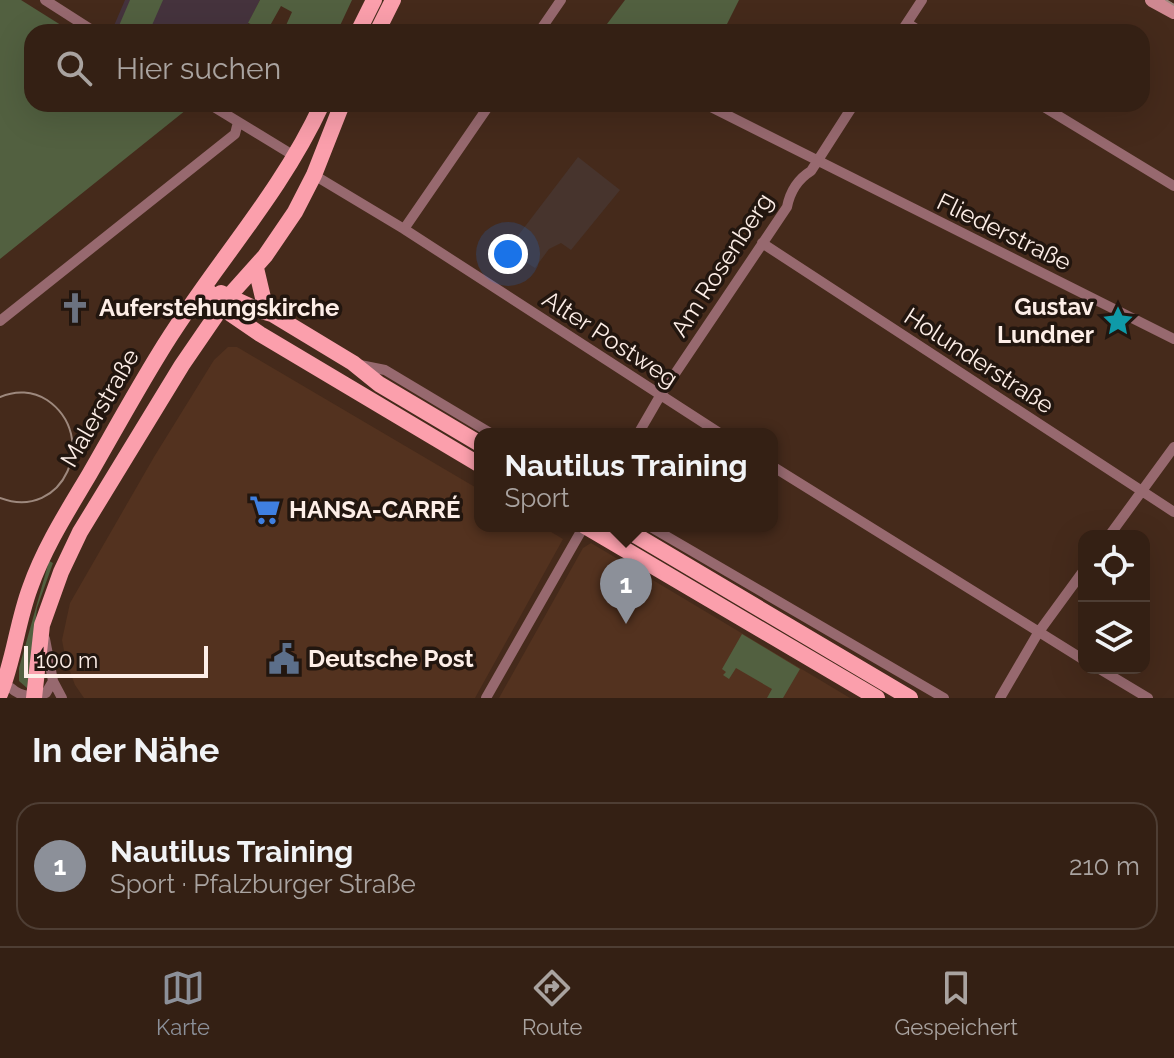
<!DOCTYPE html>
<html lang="de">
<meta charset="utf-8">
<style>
:root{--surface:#342014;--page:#3c281d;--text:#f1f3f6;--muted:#a9a3a0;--line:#4e3e34;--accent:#8c9099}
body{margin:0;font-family:Raleway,sans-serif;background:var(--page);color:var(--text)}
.controls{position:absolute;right:24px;bottom:24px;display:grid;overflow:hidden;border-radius:16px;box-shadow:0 8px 32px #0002}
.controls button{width:72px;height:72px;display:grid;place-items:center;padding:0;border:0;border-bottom:2px solid var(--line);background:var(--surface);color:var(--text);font:40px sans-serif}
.scale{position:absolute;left:24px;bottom:20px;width:184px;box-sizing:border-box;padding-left:8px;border:4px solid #fdeee7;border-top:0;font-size:22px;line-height:28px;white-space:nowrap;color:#fdeee7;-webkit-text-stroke:6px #22160f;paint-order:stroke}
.you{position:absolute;left:508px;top:254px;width:28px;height:28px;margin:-20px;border:6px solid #fff;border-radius:50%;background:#1a73e8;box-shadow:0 0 0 12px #1a73e833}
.badge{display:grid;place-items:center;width:52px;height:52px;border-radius:50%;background:var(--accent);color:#fff;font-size:26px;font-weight:700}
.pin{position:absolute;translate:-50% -66px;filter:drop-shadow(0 2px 4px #0008)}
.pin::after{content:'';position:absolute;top:42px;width:28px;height:24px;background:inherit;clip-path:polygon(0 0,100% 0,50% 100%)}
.popup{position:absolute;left:474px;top:428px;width:304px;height:104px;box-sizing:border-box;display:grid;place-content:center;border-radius:16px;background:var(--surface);filter:drop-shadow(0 2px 6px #0005);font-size:26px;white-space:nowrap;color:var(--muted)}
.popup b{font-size:30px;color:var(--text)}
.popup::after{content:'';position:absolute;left:50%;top:100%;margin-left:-16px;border:16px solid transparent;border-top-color:var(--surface)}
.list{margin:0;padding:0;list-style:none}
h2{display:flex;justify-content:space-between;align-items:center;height:104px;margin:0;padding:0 32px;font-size:34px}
h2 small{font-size:26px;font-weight:400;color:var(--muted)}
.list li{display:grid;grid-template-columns:52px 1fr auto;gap:24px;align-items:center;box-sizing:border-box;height:128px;margin:0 16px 16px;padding:0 16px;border:2px solid var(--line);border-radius:24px}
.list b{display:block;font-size:30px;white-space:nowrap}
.list p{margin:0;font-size:26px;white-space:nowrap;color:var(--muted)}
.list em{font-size:26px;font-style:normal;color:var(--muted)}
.icon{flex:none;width:44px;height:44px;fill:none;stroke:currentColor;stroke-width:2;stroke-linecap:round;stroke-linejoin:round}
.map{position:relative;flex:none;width:1174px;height:698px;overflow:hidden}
.search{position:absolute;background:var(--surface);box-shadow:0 8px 32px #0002;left:24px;right:24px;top:24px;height:88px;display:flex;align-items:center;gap:20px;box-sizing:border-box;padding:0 28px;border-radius:24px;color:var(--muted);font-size:30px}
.sheet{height:248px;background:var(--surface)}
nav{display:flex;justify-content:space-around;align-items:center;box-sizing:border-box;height:112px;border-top:2px solid var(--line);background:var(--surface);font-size:22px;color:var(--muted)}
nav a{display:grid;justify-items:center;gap:4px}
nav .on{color:var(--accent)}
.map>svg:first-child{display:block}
</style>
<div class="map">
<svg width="1174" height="698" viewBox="0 0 1174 698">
<rect width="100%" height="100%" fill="#452a1b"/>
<path fill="#53321f" d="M228,347H237L480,490V526H541L563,539L475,698H84L75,685L66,661L62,640L70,603L154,457L214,360Z
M591,543L850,698H499L583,548Z"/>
<path fill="#47342d" d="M578,157L620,190L571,250L561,243L549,249L535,268L507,250Z"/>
<path fill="#45333d" d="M125,0H260L244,32H119L113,28Z"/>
<path fill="#526040" d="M0,0H21L72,32H32V104H187L191,106L0,259Z
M130,0H163L149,32H127L118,28Z
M260,0H352L337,32H283L292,12L281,6L267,31L248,23Z
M625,0H739L723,32H601Z
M49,561L53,563L37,608L27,688L19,681V668Z
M742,634L800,669L783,698H767L772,689L736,668L729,679L723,675L726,672L722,669Z"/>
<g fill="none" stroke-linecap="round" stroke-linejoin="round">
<path stroke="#97696f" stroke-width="10" d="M45,0L95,32
M907,23L921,32
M539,32L561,0
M901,32L922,0
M209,104L296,157
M705,104L1174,339
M1039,104L1174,186
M314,175L404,229L721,434
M404,229L490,104
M762,243L1174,512
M0,321L235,134L238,122
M360,365L385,370L492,434
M638,434L660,396L787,207C790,192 798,179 811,171L854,104
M772,466L1084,660
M649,526L944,698
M1109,536L1174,447
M45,639L53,681L62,698
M1098,668L1148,698
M11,688C22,698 33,697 46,693L53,681
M486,698L584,526
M1000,698L1038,633L1084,570"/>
<path stroke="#cf8891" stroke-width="14" d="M1152,0L1174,12"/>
<path stroke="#fb9fac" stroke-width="16" d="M358,32L374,0
M377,32L393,0
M256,268L264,302L272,314
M205,287L222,308L260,334L480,465
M221,293L258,310L272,314L353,363L379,384L480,444
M585,526L877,698
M620,526L910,698
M0,694C14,660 17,623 30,588C44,548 67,512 89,475C112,435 135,393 159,354C212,266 278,199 322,104
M34,698L42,625L61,572L80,532L182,365L230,295L265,256L295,212L314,175L342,104"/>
<path stroke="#9d887d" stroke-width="2" d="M1166,0L1174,5
M0,397C16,390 33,391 47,400C100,436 64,522 0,498"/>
</g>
<defs>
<symbol id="church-bare" viewBox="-9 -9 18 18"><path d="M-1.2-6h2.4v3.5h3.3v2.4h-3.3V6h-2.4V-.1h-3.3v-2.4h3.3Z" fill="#6b7280" stroke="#22160f" stroke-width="2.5" paint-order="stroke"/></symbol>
<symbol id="sight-bare" viewBox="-9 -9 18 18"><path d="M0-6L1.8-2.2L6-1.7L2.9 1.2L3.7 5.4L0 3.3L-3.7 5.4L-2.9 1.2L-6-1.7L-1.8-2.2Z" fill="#0f9aa8" stroke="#22160f" stroke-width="2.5" paint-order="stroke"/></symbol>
<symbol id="supermarket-bare" viewBox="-9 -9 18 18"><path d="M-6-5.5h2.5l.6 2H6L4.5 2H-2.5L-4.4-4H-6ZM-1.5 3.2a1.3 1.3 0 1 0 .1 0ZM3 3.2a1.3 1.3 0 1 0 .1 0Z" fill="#3f7fe0" stroke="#22160f" stroke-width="2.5" paint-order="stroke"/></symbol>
<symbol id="civic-bare" viewBox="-9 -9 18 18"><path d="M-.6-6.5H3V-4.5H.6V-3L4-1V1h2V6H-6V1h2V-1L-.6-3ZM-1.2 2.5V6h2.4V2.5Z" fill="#5c6f8a" stroke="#22160f" stroke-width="2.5" paint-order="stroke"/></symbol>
</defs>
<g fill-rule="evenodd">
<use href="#church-bare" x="53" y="286" width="44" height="44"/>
<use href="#sight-bare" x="1096" y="299" width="44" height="44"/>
<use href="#supermarket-bare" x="243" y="488" width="44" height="44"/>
<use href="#civic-bare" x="262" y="637" width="44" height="44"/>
</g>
<g text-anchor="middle" stroke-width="7" stroke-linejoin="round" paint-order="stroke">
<g font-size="24" fill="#fdeee7" stroke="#22160f">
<text transform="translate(1004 232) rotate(26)" y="8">Fliederstraße</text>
<text transform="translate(722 265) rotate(-57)" y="8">Am Rosenberg</text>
<text transform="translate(610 339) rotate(33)" y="8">Alter Postweg</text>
<text transform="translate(979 361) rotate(33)" y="8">Holunderstraße</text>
<text transform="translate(100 408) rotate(-60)" y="8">Malerstraße</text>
</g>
<g font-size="24" font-weight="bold" fill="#fdeee7" stroke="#22160f" text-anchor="start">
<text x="1094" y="315" text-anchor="end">Gustav<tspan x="1094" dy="28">Lundner</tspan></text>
<text x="99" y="316">Auferstehungskirche</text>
<text x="289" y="518">HANSA-CARRÉ</text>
<text x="308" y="667">Deutsche Post</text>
</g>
</g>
</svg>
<div class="controls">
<button><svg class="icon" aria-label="locate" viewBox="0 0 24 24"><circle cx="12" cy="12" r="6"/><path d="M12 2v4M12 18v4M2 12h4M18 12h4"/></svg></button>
<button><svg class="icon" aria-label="layers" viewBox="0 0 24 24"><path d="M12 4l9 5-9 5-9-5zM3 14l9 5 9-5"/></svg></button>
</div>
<div class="scale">100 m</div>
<div class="you"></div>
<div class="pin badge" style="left:626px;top:624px">1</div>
<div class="popup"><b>Nautilus Training</b>Sport</div>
<div class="search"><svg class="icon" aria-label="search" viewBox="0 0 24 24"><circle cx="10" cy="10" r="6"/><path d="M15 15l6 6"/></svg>Hier suchen</div>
</div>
<section class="sheet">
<h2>In der Nähe<small></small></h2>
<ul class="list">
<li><span class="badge">1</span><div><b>Nautilus Training</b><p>Sport · Pfalzburger Straße</p></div><em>210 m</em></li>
</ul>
</section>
<nav>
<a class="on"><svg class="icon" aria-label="map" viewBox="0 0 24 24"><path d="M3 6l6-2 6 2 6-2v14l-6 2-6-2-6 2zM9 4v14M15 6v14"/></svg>Karte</a>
<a><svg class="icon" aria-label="directions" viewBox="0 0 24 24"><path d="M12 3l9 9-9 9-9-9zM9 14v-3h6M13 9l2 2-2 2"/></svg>Route</a>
<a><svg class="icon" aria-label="saved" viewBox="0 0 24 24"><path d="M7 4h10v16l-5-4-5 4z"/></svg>Gespeichert</a>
</nav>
